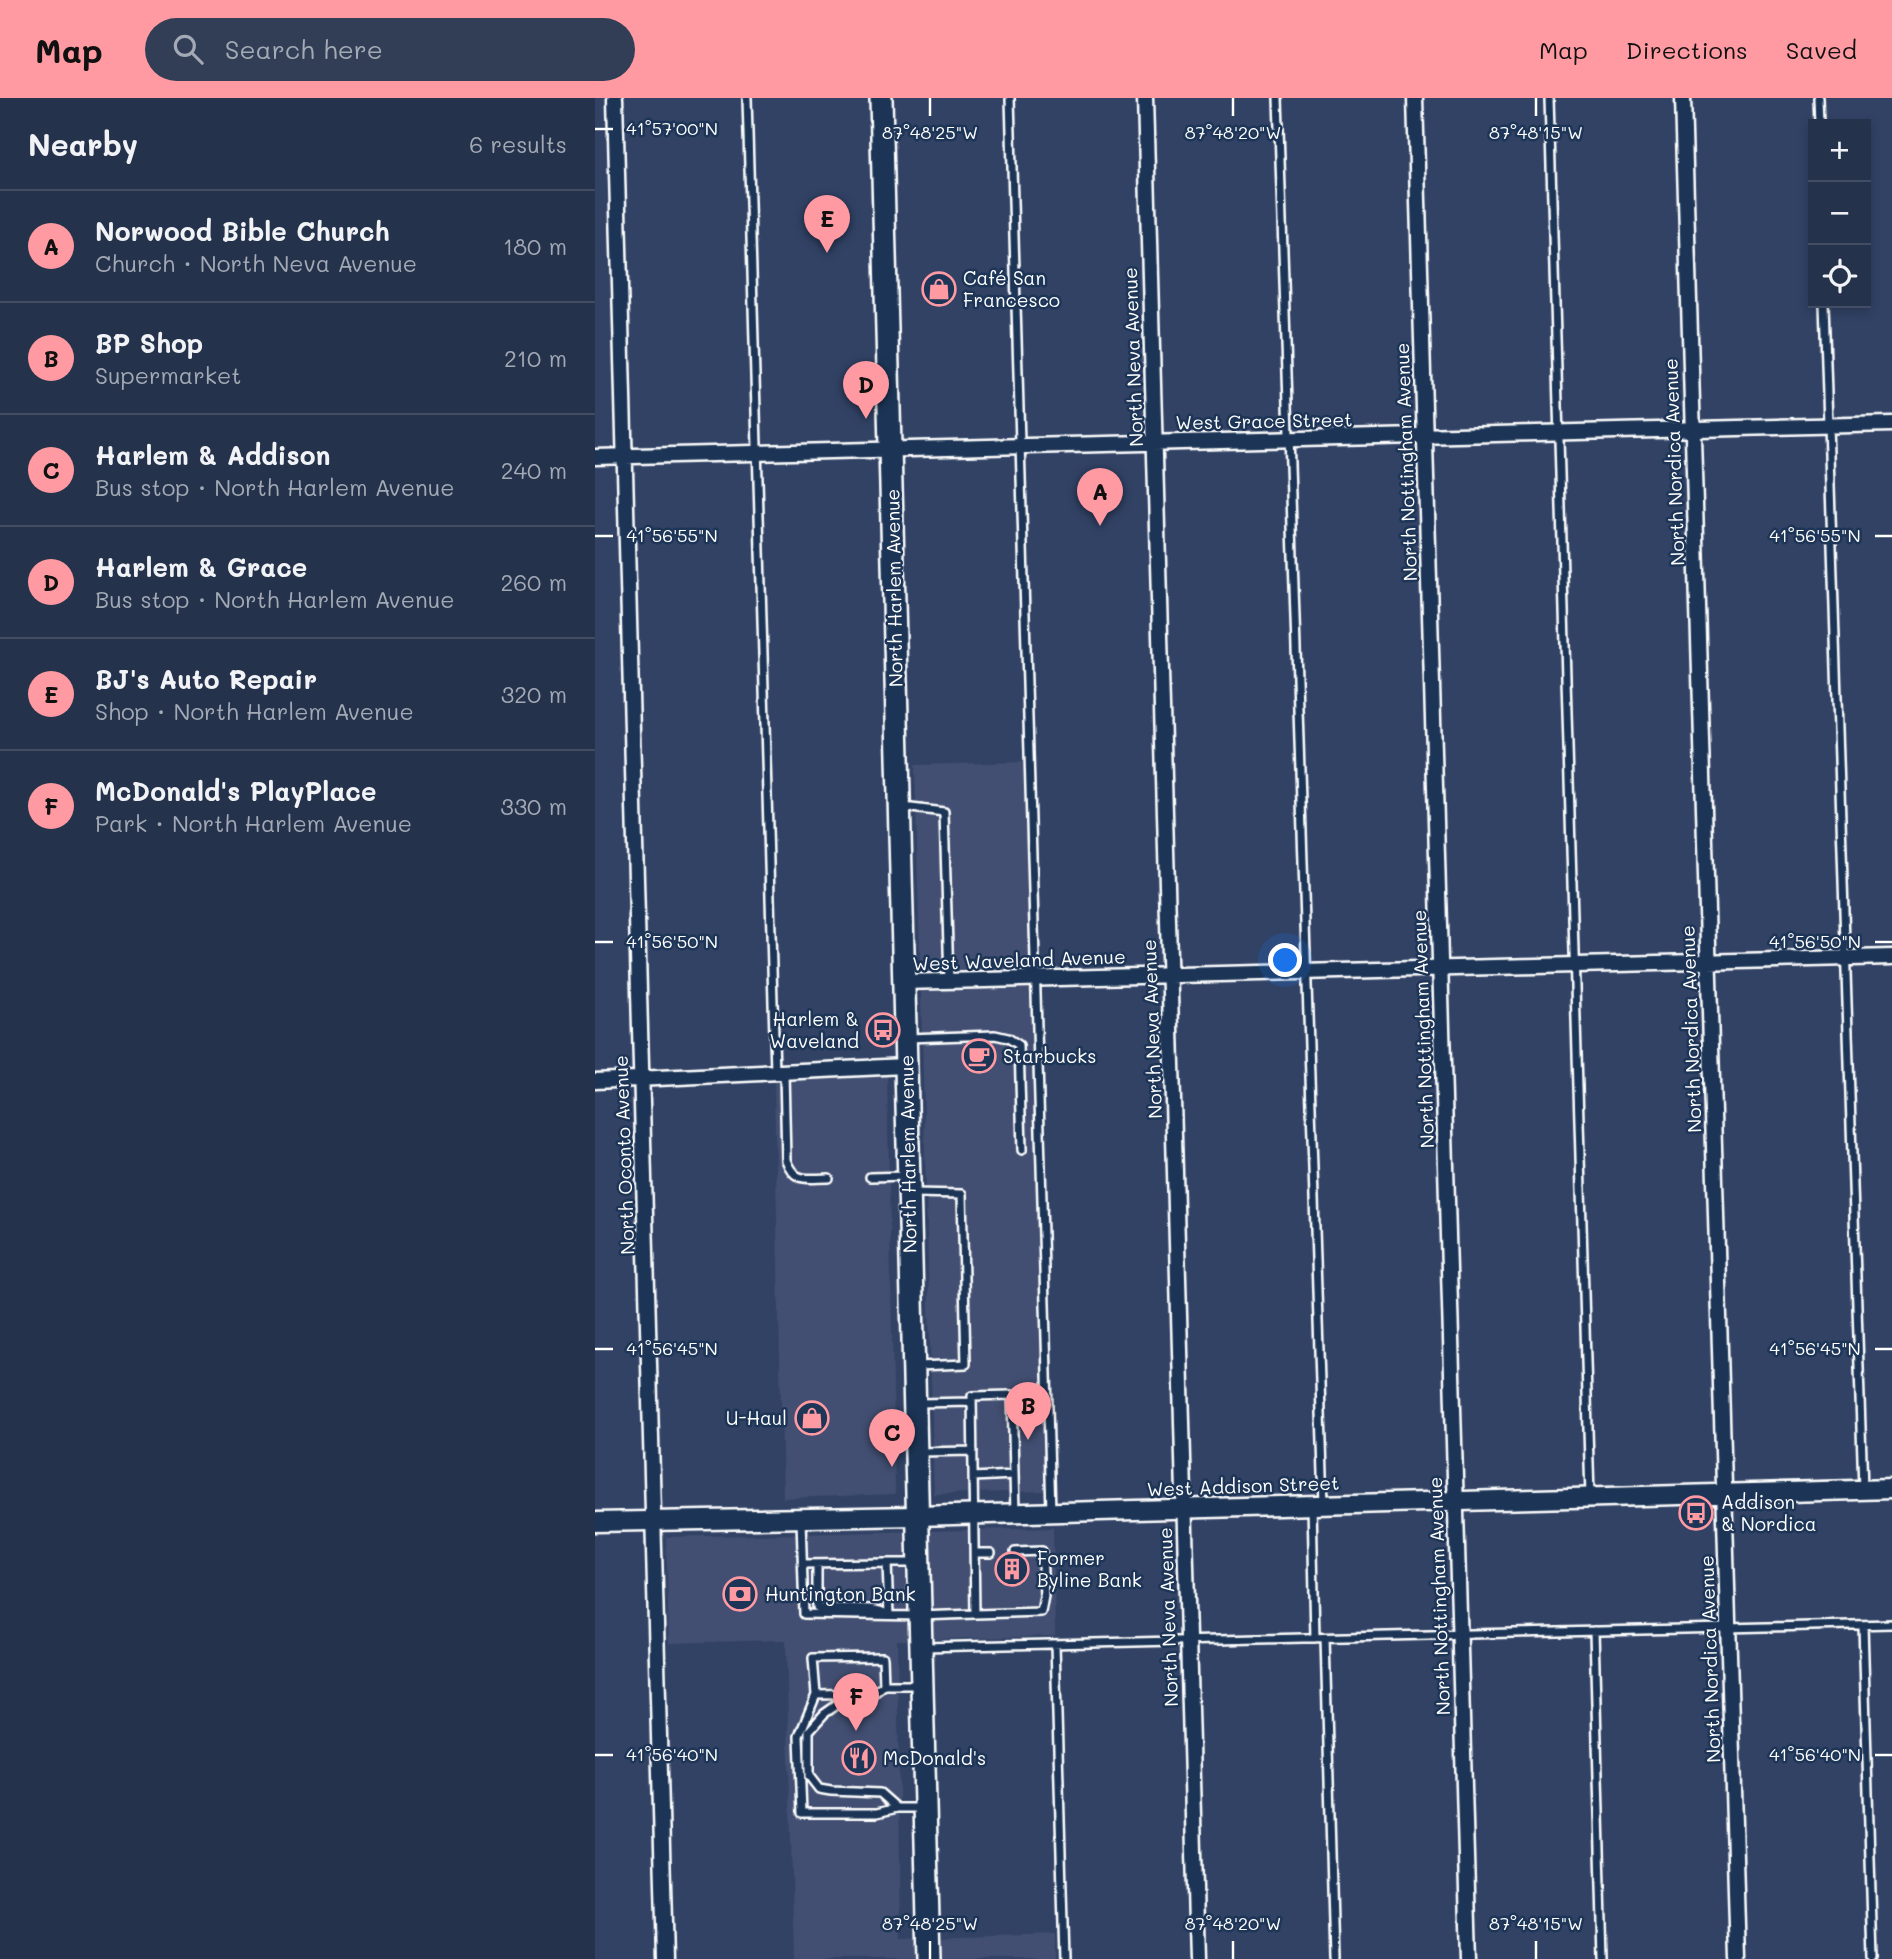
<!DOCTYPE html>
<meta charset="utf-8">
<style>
:root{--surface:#25324c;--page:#313e56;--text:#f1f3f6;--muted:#a3aab5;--line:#424d64;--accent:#ff9aa2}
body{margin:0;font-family:Mali,sans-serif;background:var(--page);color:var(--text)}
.controls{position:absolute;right:21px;top:21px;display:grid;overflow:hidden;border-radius:0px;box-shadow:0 4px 10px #0003}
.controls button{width:63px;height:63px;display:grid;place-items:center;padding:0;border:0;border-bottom:2px solid var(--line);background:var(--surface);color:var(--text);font:35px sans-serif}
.you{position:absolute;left:691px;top:863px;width:24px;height:24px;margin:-18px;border:5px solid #fff;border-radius:50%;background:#1a73e8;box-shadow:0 0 0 10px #1a73e833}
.badge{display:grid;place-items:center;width:46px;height:46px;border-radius:50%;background:var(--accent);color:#111;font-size:23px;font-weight:700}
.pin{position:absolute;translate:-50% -58px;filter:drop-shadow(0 2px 4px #0008)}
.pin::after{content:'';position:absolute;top:37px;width:24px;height:21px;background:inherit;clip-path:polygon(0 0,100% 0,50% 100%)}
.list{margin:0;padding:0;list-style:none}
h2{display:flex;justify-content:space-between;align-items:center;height:91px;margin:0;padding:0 28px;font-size:30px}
h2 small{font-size:23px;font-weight:400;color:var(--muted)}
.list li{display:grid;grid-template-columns:46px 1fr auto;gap:21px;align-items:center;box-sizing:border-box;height:112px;padding:0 28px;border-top:2px solid var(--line)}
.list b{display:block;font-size:26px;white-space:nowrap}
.list p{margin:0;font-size:23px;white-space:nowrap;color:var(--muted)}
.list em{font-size:23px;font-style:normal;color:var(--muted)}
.icon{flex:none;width:38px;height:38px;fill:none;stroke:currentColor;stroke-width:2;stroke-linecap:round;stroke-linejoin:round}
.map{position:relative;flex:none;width:1297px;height:1861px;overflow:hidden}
header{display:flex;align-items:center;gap:42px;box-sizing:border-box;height:98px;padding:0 35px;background:var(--accent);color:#111}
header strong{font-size:33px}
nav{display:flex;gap:38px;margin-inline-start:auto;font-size:24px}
.search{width:490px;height:63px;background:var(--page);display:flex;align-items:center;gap:18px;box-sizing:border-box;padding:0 24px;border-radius:38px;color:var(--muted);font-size:26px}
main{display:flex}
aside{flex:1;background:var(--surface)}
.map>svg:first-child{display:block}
</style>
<header>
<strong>Map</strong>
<div class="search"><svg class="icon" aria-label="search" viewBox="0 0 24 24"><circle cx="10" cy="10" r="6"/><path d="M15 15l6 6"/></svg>Search here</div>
<nav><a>Map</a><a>Directions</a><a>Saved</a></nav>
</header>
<main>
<aside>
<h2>Nearby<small>6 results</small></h2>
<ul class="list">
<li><span class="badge">A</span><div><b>Norwood Bible Church</b><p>Church · North Neva Avenue</p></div><em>180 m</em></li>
<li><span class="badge">B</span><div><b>BP Shop</b><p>Supermarket</p></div><em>210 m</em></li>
<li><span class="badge">C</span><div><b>Harlem &amp; Addison</b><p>Bus stop · North Harlem Avenue</p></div><em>240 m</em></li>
<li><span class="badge">D</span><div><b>Harlem &amp; Grace</b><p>Bus stop · North Harlem Avenue</p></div><em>260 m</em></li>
<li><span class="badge">E</span><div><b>BJ's Auto Repair</b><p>Shop · North Harlem Avenue</p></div><em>320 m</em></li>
<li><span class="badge">F</span><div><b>McDonald's PlayPlace</b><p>Park · North Harlem Avenue</p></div><em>330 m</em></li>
</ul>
</aside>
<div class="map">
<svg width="1297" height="1861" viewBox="0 0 1297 1861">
<rect width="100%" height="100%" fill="#314265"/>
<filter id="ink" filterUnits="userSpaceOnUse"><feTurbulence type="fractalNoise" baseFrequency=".0143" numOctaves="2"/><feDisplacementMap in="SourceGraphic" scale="14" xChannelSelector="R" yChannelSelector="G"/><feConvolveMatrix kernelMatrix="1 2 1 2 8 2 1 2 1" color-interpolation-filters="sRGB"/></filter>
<g filter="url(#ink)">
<path fill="#435072" d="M431,664L451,1393L339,1396L320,667Z
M292,977L300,1396L188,1400L179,982Z
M458,1430L460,1538L302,1542L306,1841L460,1836V1861H199L191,1542L74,1545L71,1439Z"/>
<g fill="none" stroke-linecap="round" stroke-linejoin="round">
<defs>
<path id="service" d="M152,0L180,974
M415,0L456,1413
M683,0L729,1406
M954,0L995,1399
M1223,0L1224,26
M1229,205L1268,1391
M308,709L349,714L354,883
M312,940L400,937L413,940L424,947L427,1052
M189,974L191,1062C200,1086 212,1080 234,1080
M275,1079L312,1078
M318,1095L367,1096L371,1266L323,1268
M323,1305L377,1304
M324,1354L378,1353
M378,1379L419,1377
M717,1407L720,1540
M420,1414L417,1297L377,1298L380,1516L446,1514L449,1498L447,1453L420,1454
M206,1422L209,1516L324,1518L380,1516
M380,1455H396
M292,1465H322
M207,1466L292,1465L294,1517
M222,1466V1509C244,1514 276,1505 293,1517
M1268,1527L1278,1861
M999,1533L1008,1861
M730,1540L739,1861
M460,1546L469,1861
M329,1549L1297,1526
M326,1587H289L278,1596L221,1597L204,1638L207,1715H282L302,1710H326
M221,1597L218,1560L288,1559L289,1587
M256,1597L229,1616L214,1633V1678L224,1691L236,1693L285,1695L302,1710"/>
<path id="minor" d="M20,0C34,620 56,1241 70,1861
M550,0L602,1861
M820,0L874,1861
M1088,0L1143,1861
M0,359L1297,326
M308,884L1297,859
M0,983L310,968"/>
<path id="tertiary" d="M0,1424L322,1418L1297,1391"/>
<path id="primary" d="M286,0L334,1861"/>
</defs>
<use href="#service" stroke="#fff" stroke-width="12"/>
<use href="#minor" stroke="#fff" stroke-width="19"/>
<use href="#tertiary" stroke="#fff" stroke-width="23"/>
<use href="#primary" stroke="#fff" stroke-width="26"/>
<use href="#service" stroke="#1d3557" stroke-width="7"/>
<use href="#minor" stroke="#1d3557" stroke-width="14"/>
<use href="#tertiary" stroke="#1d3557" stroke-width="18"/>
<use href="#primary" stroke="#1d3557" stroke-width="21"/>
</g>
</g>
<path fill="none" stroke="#fff" stroke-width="2.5" d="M335,0V18M638,0V18M941,0V18M0,31H18M0,438H18M1280,438H1297M0,844H18M1280,844H1297M0,1251H18M1280,1251H1297M0,1657H18M1280,1657H1297M335,1843V1861M638,1843V1861M941,1843V1861"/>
<defs>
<symbol id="shop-ring" viewBox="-11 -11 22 22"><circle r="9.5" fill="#1d3557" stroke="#ff9aa2" stroke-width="1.5"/><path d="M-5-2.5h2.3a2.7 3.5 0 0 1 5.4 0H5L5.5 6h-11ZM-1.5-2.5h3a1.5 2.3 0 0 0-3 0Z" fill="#ff9aa2"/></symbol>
<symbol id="bus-ring" viewBox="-11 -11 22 22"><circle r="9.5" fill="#1d3557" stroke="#ff9aa2" stroke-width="1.5"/><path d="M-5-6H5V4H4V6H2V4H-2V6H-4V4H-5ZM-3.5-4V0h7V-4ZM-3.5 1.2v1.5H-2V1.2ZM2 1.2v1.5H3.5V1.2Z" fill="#ff9aa2"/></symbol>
<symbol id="cafe-ring" viewBox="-11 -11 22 22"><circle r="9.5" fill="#1d3557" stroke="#ff9aa2" stroke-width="1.5"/><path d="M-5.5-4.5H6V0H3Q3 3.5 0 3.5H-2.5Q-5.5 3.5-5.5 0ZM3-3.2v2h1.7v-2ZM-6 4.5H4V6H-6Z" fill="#ff9aa2"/></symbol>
<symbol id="building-ring" viewBox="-11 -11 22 22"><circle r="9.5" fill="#1d3557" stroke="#ff9aa2" stroke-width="1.5"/><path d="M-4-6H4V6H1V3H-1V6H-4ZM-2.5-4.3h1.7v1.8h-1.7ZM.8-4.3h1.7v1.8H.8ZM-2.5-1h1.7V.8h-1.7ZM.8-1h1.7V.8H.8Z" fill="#ff9aa2"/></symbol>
<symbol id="bank-ring" viewBox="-11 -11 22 22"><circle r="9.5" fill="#1d3557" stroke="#ff9aa2" stroke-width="1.5"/><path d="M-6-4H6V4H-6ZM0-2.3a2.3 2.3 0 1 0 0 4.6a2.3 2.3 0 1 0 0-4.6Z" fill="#ff9aa2"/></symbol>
<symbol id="restaurant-ring" viewBox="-11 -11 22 22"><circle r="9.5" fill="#1d3557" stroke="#ff9aa2" stroke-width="1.5"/><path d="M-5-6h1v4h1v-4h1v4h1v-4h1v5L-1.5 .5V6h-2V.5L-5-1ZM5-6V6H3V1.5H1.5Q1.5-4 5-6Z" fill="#ff9aa2"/></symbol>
</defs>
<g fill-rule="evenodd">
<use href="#shop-ring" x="325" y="172" width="38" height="38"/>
<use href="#bus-ring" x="269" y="913" width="38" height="38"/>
<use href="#cafe-ring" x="365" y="939" width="38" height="38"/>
<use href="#shop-ring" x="198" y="1301" width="38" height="38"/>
<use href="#bus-ring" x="1082" y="1396" width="38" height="38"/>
<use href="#building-ring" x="398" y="1452" width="38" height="38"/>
<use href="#bank-ring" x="126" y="1477" width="38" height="38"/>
<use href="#restaurant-ring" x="245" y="1641" width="38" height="38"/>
</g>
<g text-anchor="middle" stroke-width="5" stroke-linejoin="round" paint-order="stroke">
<g font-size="19" fill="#fff" stroke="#1d3557" text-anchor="start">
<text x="368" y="187">Café San<tspan x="368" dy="22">Francesco</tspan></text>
<text x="264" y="928" text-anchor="end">Harlem &amp;<tspan x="264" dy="22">Waveland</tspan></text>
<text x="408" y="965">Starbucks</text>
<text x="192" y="1327" text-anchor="end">U-Haul</text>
<text x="1126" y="1411">Addison<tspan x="1126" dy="22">&amp; Nordica</tspan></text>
<text x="442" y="1467">Former<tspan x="442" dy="22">Byline Bank</tspan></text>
<text x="170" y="1503">Huntington Bank</text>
<text x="288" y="1667">McDonald's</text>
</g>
<g font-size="19" fill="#fff" stroke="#1d3557">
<text transform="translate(538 259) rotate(-92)" y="7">North Neva Avenue</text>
<text transform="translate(669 323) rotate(-1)" y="7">West Grace Street</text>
<text transform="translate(811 364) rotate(-92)" y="7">North Nottingham Avenue</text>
<text transform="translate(1079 364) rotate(-92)" y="7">North Nordica Avenue</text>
<text transform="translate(299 490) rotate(-91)" y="7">North Harlem Avenue</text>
<text transform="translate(424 862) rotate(-2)" y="7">West Waveland Avenue</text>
<text transform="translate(557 931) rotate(-92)" y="7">North Neva Avenue</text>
<text transform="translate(828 931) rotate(-92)" y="7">North Nottingham Avenue</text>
<text transform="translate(1096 931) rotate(-92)" y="7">North Nordica Avenue</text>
<text transform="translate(313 1056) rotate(-91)" y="7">North Harlem Avenue</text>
<text transform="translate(29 1057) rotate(-92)" y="7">North Oconto Avenue</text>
<text transform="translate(648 1388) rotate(-2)" y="7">West Addison Street</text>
<text transform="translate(844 1498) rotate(-92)" y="7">North Nottingham Avenue</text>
<text transform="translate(573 1519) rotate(-92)" y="7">North Neva Avenue</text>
<text transform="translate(1115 1561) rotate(-92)" y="7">North Nordica Avenue</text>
</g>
</g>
<g font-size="18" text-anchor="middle" fill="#fff" stroke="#1d3557" stroke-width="5" stroke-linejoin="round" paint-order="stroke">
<text x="77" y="37">41°57'00"N</text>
<text x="335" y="41">87°48'25"W</text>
<text x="638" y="41">87°48'20"W</text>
<text x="941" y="41">87°48'15"W</text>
<text x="77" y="444">41°56'55"N</text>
<text x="1220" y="444">41°56'55"N</text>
<text x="77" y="850">41°56'50"N</text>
<text x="1220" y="850">41°56'50"N</text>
<text x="77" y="1257">41°56'45"N</text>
<text x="1220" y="1257">41°56'45"N</text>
<text x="77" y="1663">41°56'40"N</text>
<text x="1220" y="1663">41°56'40"N</text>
<text x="335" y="1832">87°48'25"W</text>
<text x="638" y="1832">87°48'20"W</text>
<text x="941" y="1832">87°48'15"W</text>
</g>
</svg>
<div class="controls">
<button>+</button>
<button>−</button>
<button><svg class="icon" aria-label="locate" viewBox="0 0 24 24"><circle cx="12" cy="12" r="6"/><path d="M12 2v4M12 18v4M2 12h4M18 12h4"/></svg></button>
</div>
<div class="you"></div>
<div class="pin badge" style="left:505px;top:428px">A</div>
<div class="pin badge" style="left:433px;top:1342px">B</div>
<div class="pin badge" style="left:297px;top:1369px">C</div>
<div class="pin badge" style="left:271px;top:321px">D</div>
<div class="pin badge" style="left:232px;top:155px">E</div>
<div class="pin badge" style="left:261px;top:1633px">F</div>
</div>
</main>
